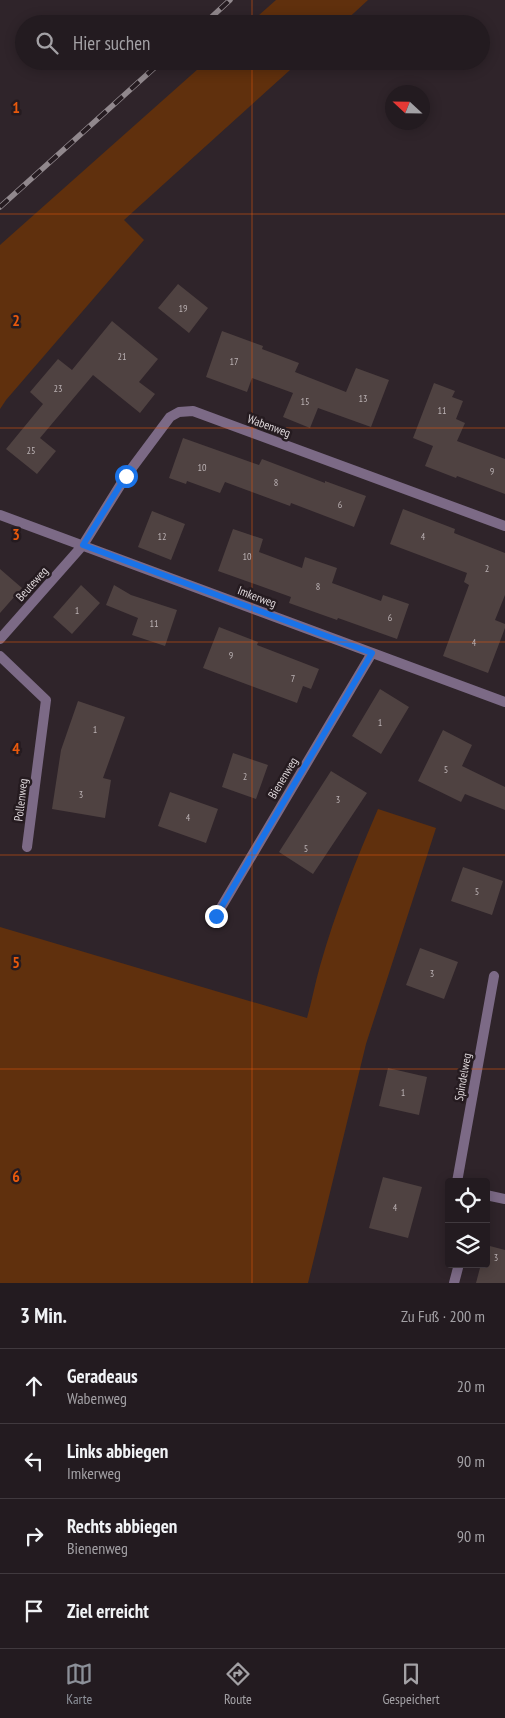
<!DOCTYPE html>
<html lang="de">
<meta charset="utf-8">
<style>
:root{--surface:#231b20;--page:#2b2429;--text:#f1f3f6;--muted:#a3a1a5;--line:#40393e;--accent:#8c9099}
body{margin:0;font-family:"PT Sans Narrow",sans-serif;background:var(--page);color:var(--text)}
.controls{position:absolute;right:15px;bottom:15px;display:grid;overflow:hidden;border-radius:5px;box-shadow:0 2px 12px #0003}
.controls button{width:45px;height:45px;display:grid;place-items:center;padding:0;border:0;border-bottom:1px solid var(--line);background:var(--surface);color:var(--text);font:25px sans-serif}
.compass{position:absolute;left:385px;top:85px;width:45px;height:45px;border-radius:50%;background:var(--surface);box-shadow:0 2px 12px #0003;rotate:292deg}
.stop{position:absolute;width:15px;height:15px;margin:-11px;border:4px solid #1a73e8;border-radius:50%;background:#fff}
.stop.end{background:#1a73e8;border-color:#fff;box-shadow:0 1px 5px #0008}
.list{margin:0;padding:0;list-style:none}
h2{display:flex;justify-content:space-between;align-items:center;height:65px;margin:0;padding:0 20px;font-size:21px}
h2 small{font-size:16px;font-weight:400;color:var(--muted)}
.list li{display:grid;grid-template-columns:32px 1fr auto;gap:15px;align-items:center;box-sizing:border-box;height:75px;padding:0 20px;border-top:1px solid var(--line)}
.list b{display:block;font-size:19px;white-space:nowrap}
.list p{margin:0;font-size:16px;white-space:nowrap;color:var(--muted)}
.list em{font-size:16px;font-style:normal;color:var(--muted)}
.icon{flex:none;width:28px;height:28px;fill:none;stroke:currentColor;stroke-width:2;stroke-linecap:round;stroke-linejoin:round}
.map{position:relative;flex:none;width:505px;height:1283px;overflow:hidden}
.search{position:absolute;background:var(--surface);box-shadow:0 2px 12px #0003;left:15px;right:15px;top:15px;height:55px;display:flex;align-items:center;gap:12px;box-sizing:border-box;padding:0 18px;border-radius:28px;color:var(--muted);font-size:19px}
.sheet{height:365px;background:var(--surface)}
nav{display:flex;justify-content:space-around;align-items:center;box-sizing:border-box;height:70px;border-top:1px solid var(--line);background:var(--surface);font-size:14px;color:var(--muted)}
nav a{display:grid;justify-items:center;gap:2px}
nav .on{color:var(--accent)}
.map>svg:first-child{display:block}
</style>
<div class="map">
<svg width="505" height="1283" viewBox="0 0 505 1283">
<rect width="100%" height="100%" fill="#2f242a"/>
<path fill="#60300d" d="M276,0H368L342,24H249Z
M207,61H300L124,220L144,240L6,400L0,409V245Z
M378,809L436,828L366,1044L308,1283H0V927L307,1018C312,1001 315,983 320,966C335,913 356,860 378,809Z"/>
<path fill="#4f4241" d="M178,284L208,308L189,333L158,308Z
M112,321L158,359L139,382L155,394L140,413L93,375L40,438L56,451L37,474L6,449L43,404L30,392L58,359L72,370Z
M222,331L263,346L262,349L299,363L295,372L346,392L356,368L389,380L371,427L318,408L310,428L283,417L293,393L252,378L247,392L206,377Z
M434,383L455,391L452,397L463,401L456,419L465,423L457,441L505,459V494L457,476L456,478L425,466L433,446L413,438Z
M183,438L259,465L262,459L325,483V481L366,496L354,527L291,503L290,506L225,482L220,493L187,481L186,484L169,478Z
M403,509L455,529L454,533L505,553V595L495,620L505,624V628L488,673L443,656L469,585L464,582L467,573L390,544Z
M152,511L185,524L171,560L138,547Z
M233,529L263,539L259,552L302,568L305,557L337,568L332,583L381,601L383,595L409,604L397,639L338,618L337,620L289,603L291,597L218,571Z
M0,569L22,588L0,613Z
M81,585L100,603L72,634L53,617Z
M114,585L131,595L177,610L165,646L132,635L138,618L106,605Z
M219,627L258,642L257,645L319,669L311,689L303,686L297,703L203,668Z
M380,689L409,707L381,754L352,736Z
M78,701L125,717L103,778L111,780L105,818L52,809L61,750Z
M443,730L472,745L462,766L505,787V810L465,794L461,802L418,781Z
M233,753L268,765L256,799L222,787Z
M331,771L367,793L313,874L279,852Z
M170,792L218,809L206,843L158,826Z
M463,867L503,881L492,915L451,901Z
M420,948L458,962L444,999L406,985Z
M388,1068L427,1077L419,1115L379,1106Z
M383,1177L422,1187L408,1238L369,1228Z
M486,1245L505,1250V1283H476L481,1264H486Z"/>
<g fill="none" stroke-linecap="round" stroke-linejoin="round">
<path stroke="#7c6a86" stroke-width="10" d="M0,515L505,702
M0,639L83,545L126,476L170,417L179,412L193,411L505,526
M0,656L46,700L27,847
M216,916L372,653
M457,1182L494,976
M486,1195L505,1199
M454,1283L459,1264"/>
<defs>
<path id="rail" d="M204,24L230,0
M0,207L162,61"/>
</defs>
<use href="#rail" stroke="#91888d" stroke-width="5.5"/>
<use href="#rail" stroke="#251b20" stroke-width="4" stroke-dasharray="11" stroke-linecap="butt"/>
</g>
<g fill="none" stroke-linecap="round" stroke-linejoin="round">
<path stroke="#1a73e8" stroke-width="6" d="M126,476L83,545L372,653L216,916"/>
</g>
<path fill="none" stroke="#e8590c" stroke-width="1" stroke-opacity="0.55" d="M252,0V24M252,61V1283M0,214H505M0,428H505M0,642H505M0,855H505M0,1069H505"/>
<g text-anchor="middle" stroke-width="5" stroke-linejoin="round" paint-order="stroke">
<g font-size="10" fill="#bbb2b4">
<text x="183" y="312">19</text>
<text x="122" y="360">21</text>
<text x="234" y="365">17</text>
<text x="58" y="392">23</text>
<text x="363" y="402">13</text>
<text x="305" y="405">15</text>
<text x="442" y="414">11</text>
<text x="31" y="454">25</text>
<text x="202" y="471">10</text>
<text x="492" y="475">9</text>
<text x="276" y="486">8</text>
<text x="340" y="508">6</text>
<text x="162" y="540">12</text>
<text x="423" y="540">4</text>
<text x="247" y="560">10</text>
<text x="487" y="572">2</text>
<text x="318" y="590">8</text>
<text x="77" y="614">1</text>
<text x="390" y="621">6</text>
<text x="154" y="627">11</text>
<text x="474" y="646">4</text>
<text x="231" y="659">9</text>
<text x="293" y="682">7</text>
<text x="380" y="726">1</text>
<text x="95" y="733">1</text>
<text x="446" y="773">5</text>
<text x="245" y="780">2</text>
<text x="81" y="798">3</text>
<text x="338" y="803">3</text>
<text x="188" y="821">4</text>
<text x="306" y="852">5</text>
<text x="477" y="895">5</text>
<text x="432" y="977">3</text>
<text x="403" y="1096">1</text>
<text x="395" y="1211">4</text>
<text x="496" y="1261">3</text>
</g>
<g font-size="12" fill="#dfd8db" stroke="#251b20">
<text transform="translate(269 426) rotate(20)" y="4">Wabenweg</text>
<text transform="translate(32 584) rotate(-48)" y="4">Beuteweg</text>
<text transform="translate(257 597) rotate(21)" y="4">Imkerweg</text>
<text transform="translate(283 778) rotate(-59)" y="4">Bienenweg</text>
<text transform="translate(21 800) rotate(-83)" y="4">Pollenweg</text>
<text transform="translate(463 1077) rotate(-80)" y="4">Spindelweg</text>
</g>
</g>
<g font-size="16" text-anchor="middle" font-weight="bold" fill="#e8590c" stroke="#251b20" stroke-width="5" stroke-linejoin="round" paint-order="stroke">
<text x="16" y="113">1</text>
<text x="16" y="326">2</text>
<text x="16" y="540">3</text>
<text x="16" y="754">4</text>
<text x="16" y="968">5</text>
<text x="16" y="1182">6</text>
</g>
</svg>
<div class="controls">
<button><svg class="icon" aria-label="locate" viewBox="0 0 24 24"><circle cx="12" cy="12" r="6"/><path d="M12 2v4M12 18v4M2 12h4M18 12h4"/></svg></button>
<button><svg class="icon" aria-label="layers" viewBox="0 0 24 24"><path d="M12 4l9 5-9 5-9-5zM3 14l9 5 9-5"/></svg></button>
</div>
<svg class="compass" viewBox="-18 -18 36 36"><path d="M0-13l5 13h-10z" fill="#e53935"/><path d="M0 13l5-13h-10z" fill="#a3a1a5"/></svg>
<div class="stop" style="left:126px;top:476px"></div>
<div class="stop end" style="left:216px;top:916px"></div>
<div class="search"><svg class="icon" aria-label="search" viewBox="0 0 24 24"><circle cx="10" cy="10" r="6"/><path d="M15 15l6 6"/></svg>Hier suchen</div>
</div>
<section class="sheet">
<h2>3 Min.<small>Zu Fuß · 200 m</small></h2>
<ul class="list">
<li><svg class="icon" aria-label="ahead" viewBox="0 0 24 24"><path d="M12 20V5M6 11l6-6 6 6"/></svg><div><b>Geradeaus</b><p>Wabenweg</p></div><em>20 m</em></li>
<li><svg class="icon" aria-label="left" viewBox="0 0 24 24"><path d="M17 20v-9H6M10 6l-5 5 5 5"/></svg><div><b>Links abbiegen</b><p>Imkerweg</p></div><em>90 m</em></li>
<li><svg class="icon" aria-label="right" viewBox="0 0 24 24"><path d="M7 20v-9h11M14 6l5 5-5 5"/></svg><div><b>Rechts abbiegen</b><p>Bienenweg</p></div><em>90 m</em></li>
<li><svg class="icon" aria-label="arrive" viewBox="0 0 24 24"><path d="M6 21V4h12l-3 4 3 4H6"/></svg><div><b>Ziel erreicht</b></div></li>
</ul>
</section>
<nav>
<a class="on"><svg class="icon" aria-label="map" viewBox="0 0 24 24"><path d="M3 6l6-2 6 2 6-2v14l-6 2-6-2-6 2zM9 4v14M15 6v14"/></svg>Karte</a>
<a><svg class="icon" aria-label="directions" viewBox="0 0 24 24"><path d="M12 3l9 9-9 9-9-9zM9 14v-3h6M13 9l2 2-2 2"/></svg>Route</a>
<a><svg class="icon" aria-label="saved" viewBox="0 0 24 24"><path d="M7 4h10v16l-5-4-5 4z"/></svg>Gespeichert</a>
</nav>
